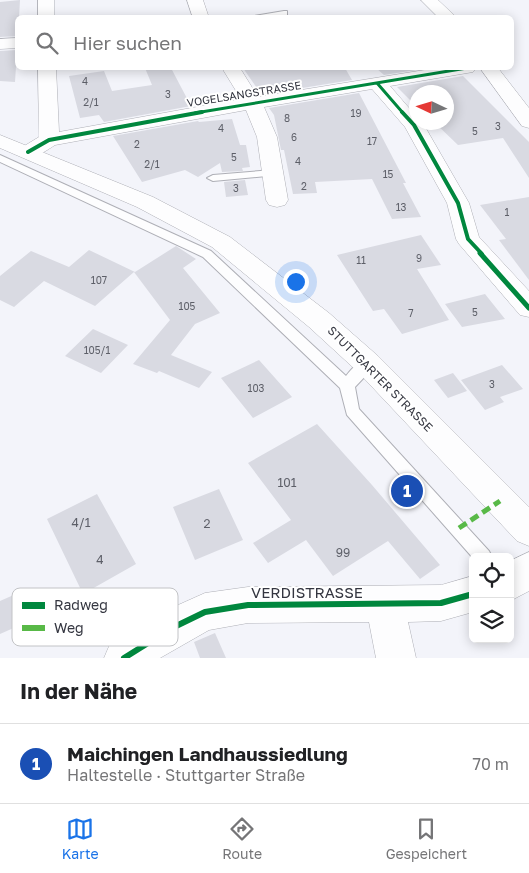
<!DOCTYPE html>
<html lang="de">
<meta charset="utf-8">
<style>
:root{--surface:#fff;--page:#f2f2f2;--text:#202124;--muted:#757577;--line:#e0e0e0;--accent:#1a73e8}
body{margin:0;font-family:"Golos Text",sans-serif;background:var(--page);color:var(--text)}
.controls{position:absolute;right:15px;bottom:15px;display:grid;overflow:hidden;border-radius:8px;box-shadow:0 2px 12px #0003}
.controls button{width:45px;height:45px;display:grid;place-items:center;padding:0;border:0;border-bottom:1px solid var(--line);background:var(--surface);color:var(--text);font:25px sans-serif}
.compass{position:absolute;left:409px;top:85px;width:45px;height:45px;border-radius:50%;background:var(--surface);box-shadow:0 2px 12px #0003;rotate:274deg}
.you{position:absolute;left:295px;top:281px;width:18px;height:18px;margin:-12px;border:4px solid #fff;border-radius:50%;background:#1a73e8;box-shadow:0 0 0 8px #1a73e833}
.badge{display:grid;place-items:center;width:32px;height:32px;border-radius:50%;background:var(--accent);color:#fff;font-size:16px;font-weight:700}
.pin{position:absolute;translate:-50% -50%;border:2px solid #fff;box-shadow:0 1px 5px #0006}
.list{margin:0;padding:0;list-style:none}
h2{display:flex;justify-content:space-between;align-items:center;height:65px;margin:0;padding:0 20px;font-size:21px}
h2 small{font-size:16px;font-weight:400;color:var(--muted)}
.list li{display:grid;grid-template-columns:32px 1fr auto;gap:15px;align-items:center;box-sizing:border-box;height:80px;padding:0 20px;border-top:1px solid var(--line)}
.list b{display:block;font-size:19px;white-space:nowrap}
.list p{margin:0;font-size:16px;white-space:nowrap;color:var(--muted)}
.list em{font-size:16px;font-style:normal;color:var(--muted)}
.icon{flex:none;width:28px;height:28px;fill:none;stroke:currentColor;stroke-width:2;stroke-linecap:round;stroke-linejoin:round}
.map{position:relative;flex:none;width:529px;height:658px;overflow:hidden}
.search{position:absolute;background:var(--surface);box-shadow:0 2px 12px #0003;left:15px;right:15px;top:15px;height:55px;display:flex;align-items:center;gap:12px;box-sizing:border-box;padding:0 18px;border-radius:8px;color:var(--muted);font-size:19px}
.sheet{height:145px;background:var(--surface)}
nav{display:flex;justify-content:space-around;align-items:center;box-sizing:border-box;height:70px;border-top:1px solid var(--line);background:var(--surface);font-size:14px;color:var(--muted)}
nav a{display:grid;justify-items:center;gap:2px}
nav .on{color:var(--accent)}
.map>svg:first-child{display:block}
</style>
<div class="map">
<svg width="529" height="658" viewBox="0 0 529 658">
<rect width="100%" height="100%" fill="#f3f4fa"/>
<path fill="#d9dae2" d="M20,0L18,36L0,37V2Z
M17,50L15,82L0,81V51Z
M145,68H171L191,106L104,122L99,115L80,118L69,76L104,71L112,91L152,85Z
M243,68H345L352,80L265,94L264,90L259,91Z
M376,68H416V70L384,75Z
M463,76L529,142V178L503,138L458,145L434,122H446V92H416V106L397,87Z
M359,93L406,183H403L421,217L392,219L372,179L315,182L317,193L293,194L284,150H281L274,115L269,108Z
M232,119L240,145H246L250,167L242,168L243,171L222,172L220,163L198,177L185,170L142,182L113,136L198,121L199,122Z
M245,180L248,195L226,197L224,182Z
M529,197V280L499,240L506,239L480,205Z
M421,235L441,265L417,269L449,320L402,334L384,309L373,311L337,255Z
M176,246L196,259L183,268L220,313L195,324L171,355L212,372L199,388L159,371L157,373L133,364L170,320L134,272L95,306L44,281L14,307L0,300V276L31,251L69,267L89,250L135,272Z
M485,294L505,319L462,327L445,304Z
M93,329L128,345L101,373L65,356Z
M259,360L292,397L253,418L221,378Z
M502,365L523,389L500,397L504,402L485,410L461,380Z
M453,373L467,391L448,398L434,380Z
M317,424L372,485L440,565L420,579L388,541L333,576L306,540L268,563L253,543L291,520L248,463Z
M219,489L243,540L195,560L173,507Z
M97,494L136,564L83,594L47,519Z
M25,590L34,619L0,634V601Z
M215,633L226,658H200L194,642Z"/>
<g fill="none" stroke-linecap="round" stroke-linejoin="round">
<defs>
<path id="service" d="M284,11H287V15L269,18H243Z
M0,155L211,251L346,376C352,368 362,357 373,360L375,364L373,368L355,387L359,409L489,551L492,557H473V558L347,415L340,388L203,257L0,162Z
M273,170L277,171L278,173L277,175L213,181L207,178L213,175Z"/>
<path id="minor" d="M38,0H54V18H38Z
M187,0H203L209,18H193Z
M421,0H438L457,18H439Z
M18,38V48L0,49V39Z
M38,68H56L59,132L241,99L222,68H240L258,97L437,68H476L473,72L467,73L390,86L416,116V122H422L424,125L469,203L479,237L529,291V317L520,315L459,244L456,239L447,203L405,127L372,89L264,107L277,137L288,200L285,205L277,207L269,205L266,200L257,137L246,110L55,145C44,152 34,160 21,156L17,152L21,148L39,137Z
M480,68H498L529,108V128L522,126Z
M529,552V591L510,601V561Z
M473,576V612L441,621L408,622L416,658H376L369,622L248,623L209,630L160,658H104L110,644L158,614L205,593L248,587L441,585Z"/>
<path id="secondary" d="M0,135L153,197L230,237L329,313L378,356L529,507V546L517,541L358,372L309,327L212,247L137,207L0,148Z"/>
</defs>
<use href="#service" stroke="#aeafb6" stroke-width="2"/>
<use href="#minor" stroke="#aeafb6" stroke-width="1"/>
<use href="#secondary" stroke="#aeafb6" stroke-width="1"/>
<use href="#service" fill="#fdfdfe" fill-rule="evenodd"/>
<use href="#minor" fill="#fdfdfe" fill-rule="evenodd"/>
<use href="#secondary" fill="#fdfdfe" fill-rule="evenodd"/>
<path stroke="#58b947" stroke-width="5" stroke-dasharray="9 5" stroke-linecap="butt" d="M459,528L500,501"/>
<defs>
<path id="cycleway-far3" d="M377,83L403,113
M195,113L467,68"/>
<path id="cycleway-far2" d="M402,112L414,125L458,203L468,239L482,254
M28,152L49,140L202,112"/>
<path id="cycleway-far1" d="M480,253L529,308"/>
<path id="cycleway" d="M124,658L172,628L205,612L248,605L441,603L473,594"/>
</defs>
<use href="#cycleway-far3" stroke="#fff" stroke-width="5"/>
<use href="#cycleway-far2" stroke="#fff" stroke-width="6"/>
<use href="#cycleway-far1" stroke="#fff" stroke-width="8"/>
<use href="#cycleway" stroke="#fff" stroke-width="9"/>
<use href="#cycleway-far3" stroke="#00873e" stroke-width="3"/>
<use href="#cycleway-far2" stroke="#00873e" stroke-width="4"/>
<use href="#cycleway-far1" stroke="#00873e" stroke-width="5"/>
<use href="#cycleway" stroke="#00873e" stroke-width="6"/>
</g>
<g text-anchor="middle" stroke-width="4" stroke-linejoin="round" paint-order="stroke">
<g font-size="10" fill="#5d5f68">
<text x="85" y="85">4</text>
<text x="168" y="98">3</text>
<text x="91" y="106">2/1</text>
<text x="356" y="117">19</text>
<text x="287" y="122">8</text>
<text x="498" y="130">3</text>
<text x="221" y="132">4</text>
<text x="475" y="135">5</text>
<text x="294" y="141">6</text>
<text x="372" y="145">17</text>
<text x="137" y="148">2</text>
<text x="234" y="161">5</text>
<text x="298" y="165">4</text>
<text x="152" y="168">2/1</text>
<text x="388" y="178">15</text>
<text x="304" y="190">2</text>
<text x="236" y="192">3</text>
<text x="401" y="211">13</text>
<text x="507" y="216">1</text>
<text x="419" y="262">9</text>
<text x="361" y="264">11</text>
<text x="99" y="284">107</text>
<text x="187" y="310">105</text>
<text x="475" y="316">5</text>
<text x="411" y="317">7</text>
<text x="97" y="354">105/1</text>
<text x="492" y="388">3</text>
<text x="256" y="392">103</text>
</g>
<g font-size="11" fill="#343640" stroke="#fff">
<text transform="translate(244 94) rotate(-9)" y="4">VOGELSANGSTRASSE</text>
</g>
<g font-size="12" fill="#343640" stroke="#fff">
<text transform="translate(380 379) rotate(45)" y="4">STUTTGARTER STRASSE</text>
</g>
<g font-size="12" fill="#5d5f68">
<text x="287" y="487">101</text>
<text x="81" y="527">4/1</text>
<text x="207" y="528">2</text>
<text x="343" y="557">99</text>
<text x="100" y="564">4</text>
</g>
<g font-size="15" fill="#343640" stroke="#fff">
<text x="307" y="598">VERDISTRASSE</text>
</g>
</g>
<rect x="12" y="588" width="166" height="58" rx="8" fill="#fff" stroke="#c2c3c6" stroke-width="1"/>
<rect x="22" y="602" width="23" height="7" fill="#00873e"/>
<rect x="22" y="625" width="23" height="6" fill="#58b947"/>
<g font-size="14" fill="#343640">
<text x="54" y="610">Radweg</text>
<text x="54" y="633">Weg</text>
</g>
</svg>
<div class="controls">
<button><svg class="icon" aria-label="locate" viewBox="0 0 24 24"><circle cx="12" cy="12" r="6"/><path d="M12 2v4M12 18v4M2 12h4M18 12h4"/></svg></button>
<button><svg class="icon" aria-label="layers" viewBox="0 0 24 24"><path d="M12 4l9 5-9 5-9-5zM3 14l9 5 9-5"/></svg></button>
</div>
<svg class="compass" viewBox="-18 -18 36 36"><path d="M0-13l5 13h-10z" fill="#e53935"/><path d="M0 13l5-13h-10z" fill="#757577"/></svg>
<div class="you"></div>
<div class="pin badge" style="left:407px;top:491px;background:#1a4fb4">1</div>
<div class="search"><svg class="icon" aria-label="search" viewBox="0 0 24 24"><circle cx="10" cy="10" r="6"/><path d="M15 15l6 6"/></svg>Hier suchen</div>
</div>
<section class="sheet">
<h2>In der Nähe<small></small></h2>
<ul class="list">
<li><span class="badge" style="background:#1a4fb4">1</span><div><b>Maichingen Landhaussiedlung</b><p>Haltestelle · Stuttgarter Straße</p></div><em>70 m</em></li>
</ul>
</section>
<nav>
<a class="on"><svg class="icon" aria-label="map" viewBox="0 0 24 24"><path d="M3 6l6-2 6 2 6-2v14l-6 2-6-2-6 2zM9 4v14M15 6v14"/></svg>Karte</a>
<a><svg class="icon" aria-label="directions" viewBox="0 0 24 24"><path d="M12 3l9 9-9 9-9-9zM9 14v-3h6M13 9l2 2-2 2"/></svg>Route</a>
<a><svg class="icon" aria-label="saved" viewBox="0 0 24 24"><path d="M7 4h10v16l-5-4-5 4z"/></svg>Gespeichert</a>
</nav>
